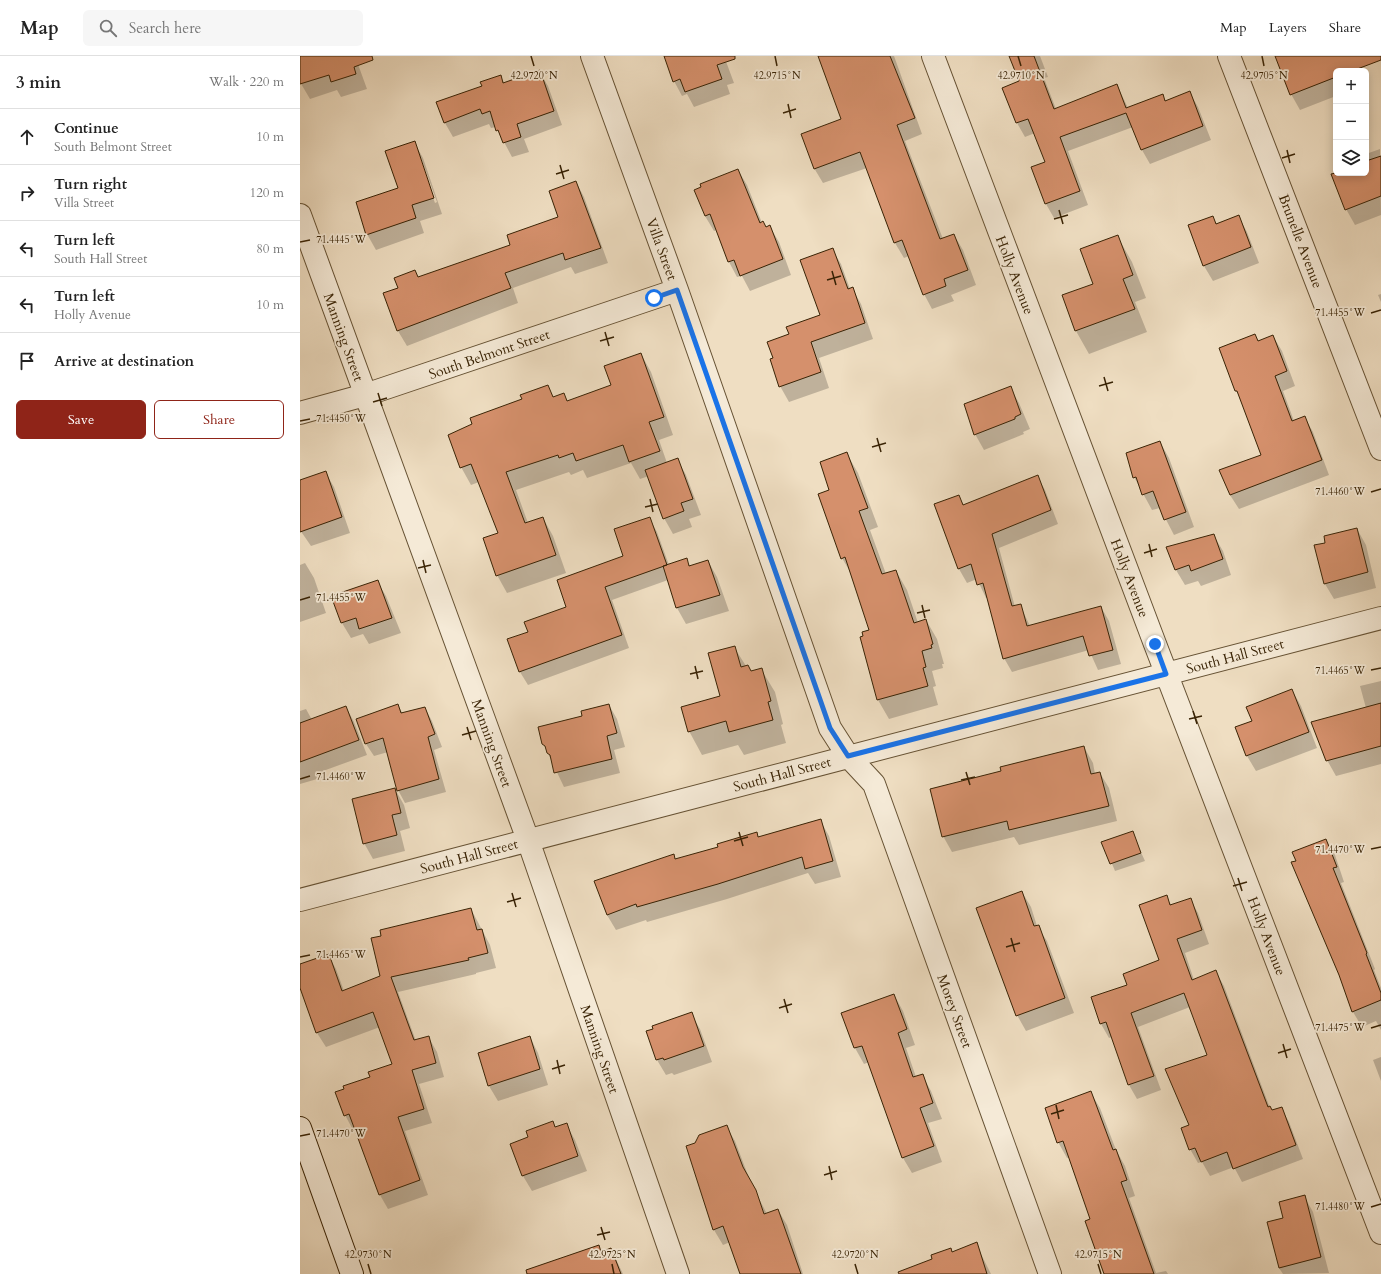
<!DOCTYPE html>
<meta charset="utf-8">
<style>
:root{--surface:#fff;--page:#f6f6f6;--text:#222;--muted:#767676;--line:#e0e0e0;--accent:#8f2418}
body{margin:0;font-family:Cardo,serif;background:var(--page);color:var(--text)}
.controls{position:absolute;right:12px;top:12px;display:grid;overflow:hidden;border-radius:6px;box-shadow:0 2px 10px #0003}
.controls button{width:36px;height:36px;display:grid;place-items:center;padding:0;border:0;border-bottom:1px solid var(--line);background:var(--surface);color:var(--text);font:20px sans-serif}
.stop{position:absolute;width:12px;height:12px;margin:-9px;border:3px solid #1a73e8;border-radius:50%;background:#fff}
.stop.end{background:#1a73e8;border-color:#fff;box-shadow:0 1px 4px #0008}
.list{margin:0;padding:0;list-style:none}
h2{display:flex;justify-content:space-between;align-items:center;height:52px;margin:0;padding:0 16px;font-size:17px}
h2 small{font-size:13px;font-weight:400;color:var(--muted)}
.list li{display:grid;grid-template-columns:26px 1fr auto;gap:12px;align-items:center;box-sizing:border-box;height:56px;padding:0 16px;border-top:1px solid var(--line)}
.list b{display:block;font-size:15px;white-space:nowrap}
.list p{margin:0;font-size:13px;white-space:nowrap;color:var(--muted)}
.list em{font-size:13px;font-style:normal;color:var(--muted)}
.actions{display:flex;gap:8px;padding:12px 16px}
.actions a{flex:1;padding:9px 0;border:1px solid var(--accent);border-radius:6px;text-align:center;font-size:14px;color:var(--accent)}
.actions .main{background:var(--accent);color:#fff}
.icon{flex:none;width:22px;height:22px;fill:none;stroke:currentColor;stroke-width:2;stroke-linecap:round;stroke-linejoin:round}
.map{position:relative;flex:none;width:1081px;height:1218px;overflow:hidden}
header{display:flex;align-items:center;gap:24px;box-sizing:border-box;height:56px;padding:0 20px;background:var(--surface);border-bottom:1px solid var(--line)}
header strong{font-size:19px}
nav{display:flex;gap:22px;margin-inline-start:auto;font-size:14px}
.search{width:280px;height:36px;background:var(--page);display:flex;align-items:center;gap:10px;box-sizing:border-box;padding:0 14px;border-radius:6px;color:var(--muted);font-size:15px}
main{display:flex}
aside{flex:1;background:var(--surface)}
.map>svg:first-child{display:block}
</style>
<header>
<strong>Map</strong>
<div class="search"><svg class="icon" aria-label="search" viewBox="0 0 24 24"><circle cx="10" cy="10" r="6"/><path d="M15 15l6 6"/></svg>Search here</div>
<nav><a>Map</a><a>Layers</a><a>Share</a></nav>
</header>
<main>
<aside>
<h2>3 min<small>Walk · 220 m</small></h2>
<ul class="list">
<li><svg class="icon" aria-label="ahead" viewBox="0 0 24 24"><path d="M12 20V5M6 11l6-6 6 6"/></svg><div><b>Continue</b><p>South Belmont Street</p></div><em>10 m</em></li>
<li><svg class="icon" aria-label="right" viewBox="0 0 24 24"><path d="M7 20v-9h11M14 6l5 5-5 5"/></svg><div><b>Turn right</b><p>Villa Street</p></div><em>120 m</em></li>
<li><svg class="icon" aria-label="left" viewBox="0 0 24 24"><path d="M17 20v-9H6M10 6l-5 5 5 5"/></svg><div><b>Turn left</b><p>South Hall Street</p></div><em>80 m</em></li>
<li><svg class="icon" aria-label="left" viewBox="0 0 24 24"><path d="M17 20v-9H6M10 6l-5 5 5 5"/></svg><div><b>Turn left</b><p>Holly Avenue</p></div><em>10 m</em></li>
<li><svg class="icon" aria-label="arrive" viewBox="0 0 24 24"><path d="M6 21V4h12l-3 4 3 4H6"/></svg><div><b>Arrive at destination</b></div></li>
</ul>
<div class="actions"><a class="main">Save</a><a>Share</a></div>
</aside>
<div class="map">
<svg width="1081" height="1218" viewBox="0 0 1081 1218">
<rect width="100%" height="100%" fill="#efdec2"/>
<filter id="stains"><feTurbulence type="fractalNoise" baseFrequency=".005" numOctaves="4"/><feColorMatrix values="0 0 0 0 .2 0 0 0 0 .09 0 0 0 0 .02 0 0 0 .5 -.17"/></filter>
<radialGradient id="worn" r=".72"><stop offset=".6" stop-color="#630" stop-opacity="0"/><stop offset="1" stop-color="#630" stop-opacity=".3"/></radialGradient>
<path fill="#0003" fill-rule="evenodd" d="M0,0H55L67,33L41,41L37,34L10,43L0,26Z
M365,0H424L434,27L427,29L430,38L394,51L387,38L382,40L374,25Z
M519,0H594L622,78L605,85L643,183L654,179L663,194L676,229L651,239L654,245L632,253L624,238L609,200L604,202L595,187L567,112L523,127L514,112L543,64Z
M710,0H740L748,21L744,22L756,53L817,29L828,52L862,39L866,46L890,37L898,51L911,84L850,108L842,94L833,71L768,95L788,149L754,162L746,148L733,111L747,106L735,77L725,81L717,67L704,32L720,26Z
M989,0H1048L1053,15H1036V40L1000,54L991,38Z
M239,15L248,30L262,69L224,83L229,96L212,101L196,71L191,72L189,68L153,81L145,67L183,31L200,20L205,28Z
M114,86L123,102L142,158L120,165L124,177L76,194L67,178L99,132ZM119,102H121L137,146L135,147Z
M1080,93L1081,159L1055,169L1046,153L1038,117H1066V98Z
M438,114L447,129L462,167L466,172L470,171L479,186L491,219L450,235L442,220L437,221L429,206L417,174L414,175L405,160Z
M276,126L284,141L308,207L275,218L271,211L213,232L218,247L107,290L98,275L84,238L99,232L115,215L118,222L211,189L259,162Z
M938,160L947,176L959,207L913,225L904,210L912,161L917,168Z
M819,183L832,206L846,242L835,246L847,276L789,298L776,275L763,240L794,228Z
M532,193L541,208L550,233L552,232L561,248L573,283L519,302L529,332L489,346L480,330L474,303L490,279L522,260Z
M1081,238V246L1078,239Z
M955,279L959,286L973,280L982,295L995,330L983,335L994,365L1005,362L1013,376L1029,419L939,453L930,439L962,399L942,344L936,335Z
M341,298L351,316L373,379L359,384L367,407L377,403L386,419L401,459L389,463L392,471L373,478L364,462L349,420L340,423L331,407L287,422L283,414L271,419L269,416L216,434L228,467L243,462L253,480L266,517L207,537L197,519L199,478L179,426L171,429L161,411L223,344L248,331L254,342L264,338L268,346L312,330Z
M710,331L719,347L730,373L723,376L724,378L684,394L675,378Z
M860,386L869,402L894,471L874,479L860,452L852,454L834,421Z
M547,398L558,417L578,471L570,474L586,518L596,515L607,534L618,567L626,564L637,583L644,608H642L643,612L632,615L636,630L633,631L638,649L589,663L578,644L571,574L553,521L542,502L530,434Z
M25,416L34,431L50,477L11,490L0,474V425Z
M737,420L745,434L758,468L699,492L715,551L720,549L730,570L801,551L809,565L821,608L798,614L789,594L712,616L704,602L688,542H686L677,523L667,527L659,513L635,449L658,440L664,449Z
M349,462L357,476L369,509L386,504L391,511L408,505L417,521L429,555L386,568L377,552L368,524L312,544L329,592L228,629L220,616L229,576L268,552L324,501Z
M1057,473L1066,489L1076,532L1034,543L1025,528L1026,487Z
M914,480L923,495L931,519L901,530L898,525L885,529L876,514L868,492Z
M5,507L14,522L26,557L0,566V509Z
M77,525L86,540L101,577L69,588L63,578L51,582L42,567L33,541Z
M434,591L446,610L451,616L461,613L475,636L483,668L481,669L486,687L444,699L438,689L402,699L389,675L421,641Z
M1081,625V708L1036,720L1027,704L1066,652L1060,630Z
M992,634L1001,650L1017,692L956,715L947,700L936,672L953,666Z
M98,649L103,658L125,652L132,665L142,691L134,694L146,736L105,747L98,734L88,696L74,700L66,688Z
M309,649L317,663L325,691L314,694L320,717L264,731L243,687L283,660Z
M46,651L54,666L67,699L23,715L24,721L0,728V655L6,653L12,664Z
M784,691L793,707L795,718L800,717L809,732L817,765L719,789L714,781L652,796L643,780L702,715Z
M95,733L104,749L110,772L100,775L105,795L73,803L64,787Z
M520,764L529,780L541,821L515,828L508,817L427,843L347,866L346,864L316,874L307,859L373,800L375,804L419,792L456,777L459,781Z
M832,777L845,805L815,815L803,786Z
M1026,784L1035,799L1044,826L1041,827L1075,913L1074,914L1081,932V974L1076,965L1062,971L1053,956L997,805Z
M722,836L731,851L737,870L747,885L774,957L726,975L717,959L703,924L677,852Z
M866,841L872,850L890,843L898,857L909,888L885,897L894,924L916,916L924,930L970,1052L972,1055L981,1052L989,1066L1003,1103L942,1126L934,1111L910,1120L902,1106L898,1107L890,1093V1070L908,999L890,951L838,971L861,1034L837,1043L829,1029L812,981L809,982L801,968L792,942L828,929L861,905Z
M171,853L190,889L196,912L176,917V918L98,936L116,985L129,982L137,996L144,1021L119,1028L132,1067L105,1075L128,1139L88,1153L80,1139L56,1073L53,1074L45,1059L71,1022L93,1008L80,971L26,991L17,977L0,929V909L28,899L36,913L44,935L81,921Z
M594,939L603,955L615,989L606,992L616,1021L622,1019L631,1035L642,1063L628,1067L642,1106L612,1117L603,1102L569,1006L564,1008L555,992L542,957Z
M391,958L400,973L412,1006L374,1019L372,1017L366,1019L357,1004Z
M230,981L238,997L248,1029L198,1045L189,1030L179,998Z
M1081,1001V1025L1073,1004Z
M791,1037L800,1052L816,1094L825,1110L835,1140L829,1142L856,1217L866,1215L868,1218H818L791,1163L770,1101L767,1102L758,1086Z
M253,1066L256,1072L266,1068L275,1084L287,1115L232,1135L223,1120L230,1082Z
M426,1070L435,1085L451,1127L467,1158L478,1154L487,1169L503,1218H441L430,1186L423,1189L414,1174L395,1088Z
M1004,1140L1013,1156L1029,1217L983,1218L979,1212L984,1163Z
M676,1188L691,1218H633L652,1197Z
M298,1190L302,1197L311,1193L323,1218H269Z"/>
<path fill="#d5906c" stroke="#392305" d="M0,0H72L73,4L54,11L56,18L31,26L29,19L0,28Z
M364,0H435V3L417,9L422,23L385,36L380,23L373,26Z
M518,0H590L615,62L597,69L640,183L654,178L668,214L644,223L646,230L623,239L602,184L594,187L560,96L514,113L501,78L541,63Z
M709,0H734L754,53L817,28L826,52L863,38L865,45L890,35L903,70L841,94L826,57L760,81L780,135L745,148L731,111L745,106L728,63L716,67L702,32L719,25Z
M975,0H1081V4L1052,15H1036V21L990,39Z
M240,14L254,55L217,68L221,81L203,87L198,74L196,75L190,55L182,58L180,53L144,67L136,46L182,30L180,26L201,19L203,27Z
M115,85L134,142L112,149L116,162L66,179L56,146L98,132L85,95Z
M1081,100V140L1045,154L1031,118L1036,117H1066V105Z
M438,113L460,167L463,165L466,171L470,169L483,203L440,220L434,204L428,206L410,158L405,160L394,134L401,131L400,128Z
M276,125L301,192L265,204L263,197L205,217L211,232L97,275L83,237L98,232L94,222L115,214L118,221L210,189L207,179L258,161L249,135Z
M939,159L951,191L903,210L888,169L913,160L916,168Z
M818,179L833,219L823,223L835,253L775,275L762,239L793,228L780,193Z
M533,192L548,233L553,231L565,267L511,286L521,316L479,331L470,303L473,302L467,286L489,278L486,271L520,259L500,204Z
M955,278L958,285L973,279L987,315L975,320L992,365L1005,360L1022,404L930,439L919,414L961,399L937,335H935L919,292Z
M341,297L364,361L349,366L360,395L329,406L323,389L276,405L273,397L259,402L258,399L206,416L225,467L243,461L256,499L196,520L183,482L198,477L171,408L160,412L148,379L172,368L170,362L222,343L220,339L248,329L253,341L264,337L267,345L311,329L304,310Z
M711,330L721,358L715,361V363L674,379L664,348Z
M860,385L886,456L864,464L853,435L842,439L836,421L833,422L826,397Z
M547,396L568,452L559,455L582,518L596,514L614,567L626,563L633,588L631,589L632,592L622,595L626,611L623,612L628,630L577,644L560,581L563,580L562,576L569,574L545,501L541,503L518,438L529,434L520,406Z
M378,402L393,443L381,447L384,455L363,463L345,414Z
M26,415L42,461L0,476V424Z
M738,419L751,454L692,478L712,550L721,548L727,570L801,550L813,594L789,600L783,580L703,603L683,527L677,529L671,508L658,513L634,448L659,439L663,449Z
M350,461L367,509L305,531L322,579L219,616L207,583L228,576L224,566L266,551L257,524L323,500L314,473Z
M1057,472L1068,516L1024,528L1014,489L1025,487L1024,480Z
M914,478L923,503L891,515L889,509L875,514L866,491Z
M387,502L389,510L408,504L420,539L376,552L363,510Z
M78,524L92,562L59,573L56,562L41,567L31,540Z
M435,590L441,611L448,609L451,615L462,612L471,645L468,646L473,664L429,676L426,665L388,676L381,651L420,640L408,597Z
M992,633L1009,676L946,700L935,671L952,665L946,651Z
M1081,647V690L1026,705L1011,666Z
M98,648L101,657L125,651L135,678L128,681L139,723L97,735L83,682L65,688L56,663Z
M309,648L317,677L307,680L312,703L254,717L250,699L247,697L245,690L242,688L238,671L282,660L281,655Z
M46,650L59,684L0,706V667Z
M784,690L791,718L800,716L809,750L709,774L707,765L642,781L630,733L701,715L700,711Z
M95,732L101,757L92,759L97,779L63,788L52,743Z
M521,763L533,805L505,813L502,801L418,828L337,851L336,848L307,859L294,825L374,798L375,803L418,791L417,788L457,776L458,781Z
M833,775L841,797L810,808L801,786Z
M1026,783L1037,811L1033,812L1067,897L1066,898L1081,937V944L1052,956L1039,919L991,806L996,805L992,796Z
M722,835L734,870L739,869L765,942L716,960L676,852Z
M867,839L870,849L891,842L902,874L877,883L892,924L916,914L968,1051L970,1050L972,1054L982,1051L996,1089L933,1113L927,1096L901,1106L895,1092L889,1094L881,1072L889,1069L865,1013L907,999L884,937L831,957L854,1020L828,1029L806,966L800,968L791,941L827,929L823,918L859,904L839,849Z
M171,852L177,874L182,873L188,897L168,902L169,904L91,921L114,984L129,980L136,1007L112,1014L124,1053L98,1061L120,1124L79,1139L49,1058L44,1060L35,1036L44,1033L43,1030L70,1021L68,1016L92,1008L73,956L16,977L0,932V908L29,898L42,935L80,920L71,882L81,880L80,874Z
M594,938L607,973L598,977L613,1021L623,1018L633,1047L620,1052L634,1090L602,1102L562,990L554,992L541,957Z
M392,956L404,990L364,1004L363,1002L356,1004L346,975L353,973L352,970Z
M230,980L240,1013L188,1030L178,997Z
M791,1035L813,1094L816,1093L827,1124L821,1126L854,1218H804L785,1165L790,1163L763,1085L757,1087L745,1052Z
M253,1065L255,1071L267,1067L278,1100L222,1120L210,1088L228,1081L226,1075Z
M427,1069L443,1111L456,1134L464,1158L478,1153L501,1218H440L423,1170L413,1174L386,1090L395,1087L399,1079Z
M1005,1139L1021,1201L979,1212L967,1166L983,1162L979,1146Z
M677,1186L687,1218H599L598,1216L632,1203L631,1199L651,1192L652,1196Z
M299,1189L301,1196L311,1192L321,1218H227L226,1214Z"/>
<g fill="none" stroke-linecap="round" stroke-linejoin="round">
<defs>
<path id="street" d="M292,0L377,234L530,672L548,700L574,728L750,1218
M633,0L855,588L1081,1177
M929,0L1081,393
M0,159L228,784L378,1218
M0,357L65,339L377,234
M0,844L1081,562"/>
<path id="secondary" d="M0,1072L52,1218"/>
</defs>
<use href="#street" stroke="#665234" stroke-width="24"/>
<use href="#secondary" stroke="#392305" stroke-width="24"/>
<use href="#street" stroke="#f5ead7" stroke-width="22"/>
<use href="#secondary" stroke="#f5ead7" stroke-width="22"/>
</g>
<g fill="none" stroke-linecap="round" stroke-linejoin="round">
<path stroke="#1a73e8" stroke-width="5" d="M354,242L377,234L530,672L548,700L866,618L855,588"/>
</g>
<path fill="none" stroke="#392305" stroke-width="1.5" d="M231,0L234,10M475,0L477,10M718,0L721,10M962,0L964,10M488,48L491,62M483,57L496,53M987,94L990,107M982,102L995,98M260,109L264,123M256,118L269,114M759,154L763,168M754,163L768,159M0,186L10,184M532,215L536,229M527,224L541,220M1071,257L1081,254M305,276L309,290M300,285L314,281M804,321L808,335M799,330L813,326M78,337L82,350M73,346L87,342M0,365L10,363M577,382L581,396M572,391L586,387M1071,436L1081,433M350,443L353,456M345,451L358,448M849,488L852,501M844,497L857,493M123,504L126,517M118,512L131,509M0,544L10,541M622,549L625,562M617,557L630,554M395,610L398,623M1071,614L1081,612M390,618L403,615M893,655L897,668M889,663L902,660M167,671L171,684M162,679L176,675M666,716L670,729M0,723L10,720M661,724L675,721M439,776L443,790M434,785L448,781M1071,793L1081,791M938,822L942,835M933,830L947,826M212,837L216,851M207,846L221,842M711,882L715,896M706,891L720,887M0,901L10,899M484,943L488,957M479,952L492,948M1071,972L1081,969M983,988L987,1002M978,997L991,993M257,1004L260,1018M252,1013L265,1009M756,1049L759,1063M751,1058L764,1054M0,1080L10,1078M529,1110L532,1124M524,1119L537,1115M1071,1151L1081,1148M301,1171L305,1184M297,1179L310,1176M68,1208L71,1218M312,1208L314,1218M555,1208L558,1218M798,1208L801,1218"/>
<g text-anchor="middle" stroke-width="3.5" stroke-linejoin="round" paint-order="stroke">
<g font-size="14" fill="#392305" stroke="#f5ead7">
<text transform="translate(1001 185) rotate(69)" y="5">Brunelle Avenue</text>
<text transform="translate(362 193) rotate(70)" y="5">Villa Street</text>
<text transform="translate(715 219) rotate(69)" y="5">Holly Avenue</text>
<text transform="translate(44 281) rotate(70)" y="5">Manning Street</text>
<text transform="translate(189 298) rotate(-19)" y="5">South Belmont Street</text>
<text transform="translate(830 522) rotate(69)" y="5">Holly Avenue</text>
<text transform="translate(935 600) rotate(-15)" y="5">South Hall Street</text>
<text transform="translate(192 687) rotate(70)" y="5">Manning Street</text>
<text transform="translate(482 718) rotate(-15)" y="5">South Hall Street</text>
<text transform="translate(169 800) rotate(-15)" y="5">South Hall Street</text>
<text transform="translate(967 880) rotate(69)" y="5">Holly Avenue</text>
<text transform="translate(655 955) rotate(70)" y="5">Morey Street</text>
<text transform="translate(300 993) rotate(71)" y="5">Manning Street</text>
</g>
</g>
<g font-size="10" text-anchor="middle" fill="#392305" stroke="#f5ead7" stroke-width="3.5" stroke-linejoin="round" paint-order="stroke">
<text x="477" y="23">42.9715°N</text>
<text x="964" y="23">42.9705°N</text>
<text x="234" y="23">42.9720°N</text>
<text x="721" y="23">42.9710°N</text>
<text x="41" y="187">71.4445°W</text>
<text x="1040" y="260">71.4455°W</text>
<text x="41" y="366">71.4450°W</text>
<text x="1040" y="439">71.4460°W</text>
<text x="41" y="545">71.4455°W</text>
<text x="1040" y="618">71.4465°W</text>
<text x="41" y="724">71.4460°W</text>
<text x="1040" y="797">71.4470°W</text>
<text x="41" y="902">71.4465°W</text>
<text x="1040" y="975">71.4475°W</text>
<text x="41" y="1081">71.4470°W</text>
<text x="1040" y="1154">71.4480°W</text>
<text x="68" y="1202">42.9730°N</text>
<text x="312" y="1202">42.9725°N</text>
<text x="555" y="1202">42.9720°N</text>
<text x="798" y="1202">42.9715°N</text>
</g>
<rect width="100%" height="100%" filter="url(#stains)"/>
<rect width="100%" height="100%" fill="url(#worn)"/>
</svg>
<div class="controls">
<button>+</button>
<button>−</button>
<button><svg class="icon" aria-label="layers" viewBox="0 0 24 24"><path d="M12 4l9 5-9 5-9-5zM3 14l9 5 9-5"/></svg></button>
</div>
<div class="stop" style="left:354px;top:242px"></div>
<div class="stop end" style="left:855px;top:588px"></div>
</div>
</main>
